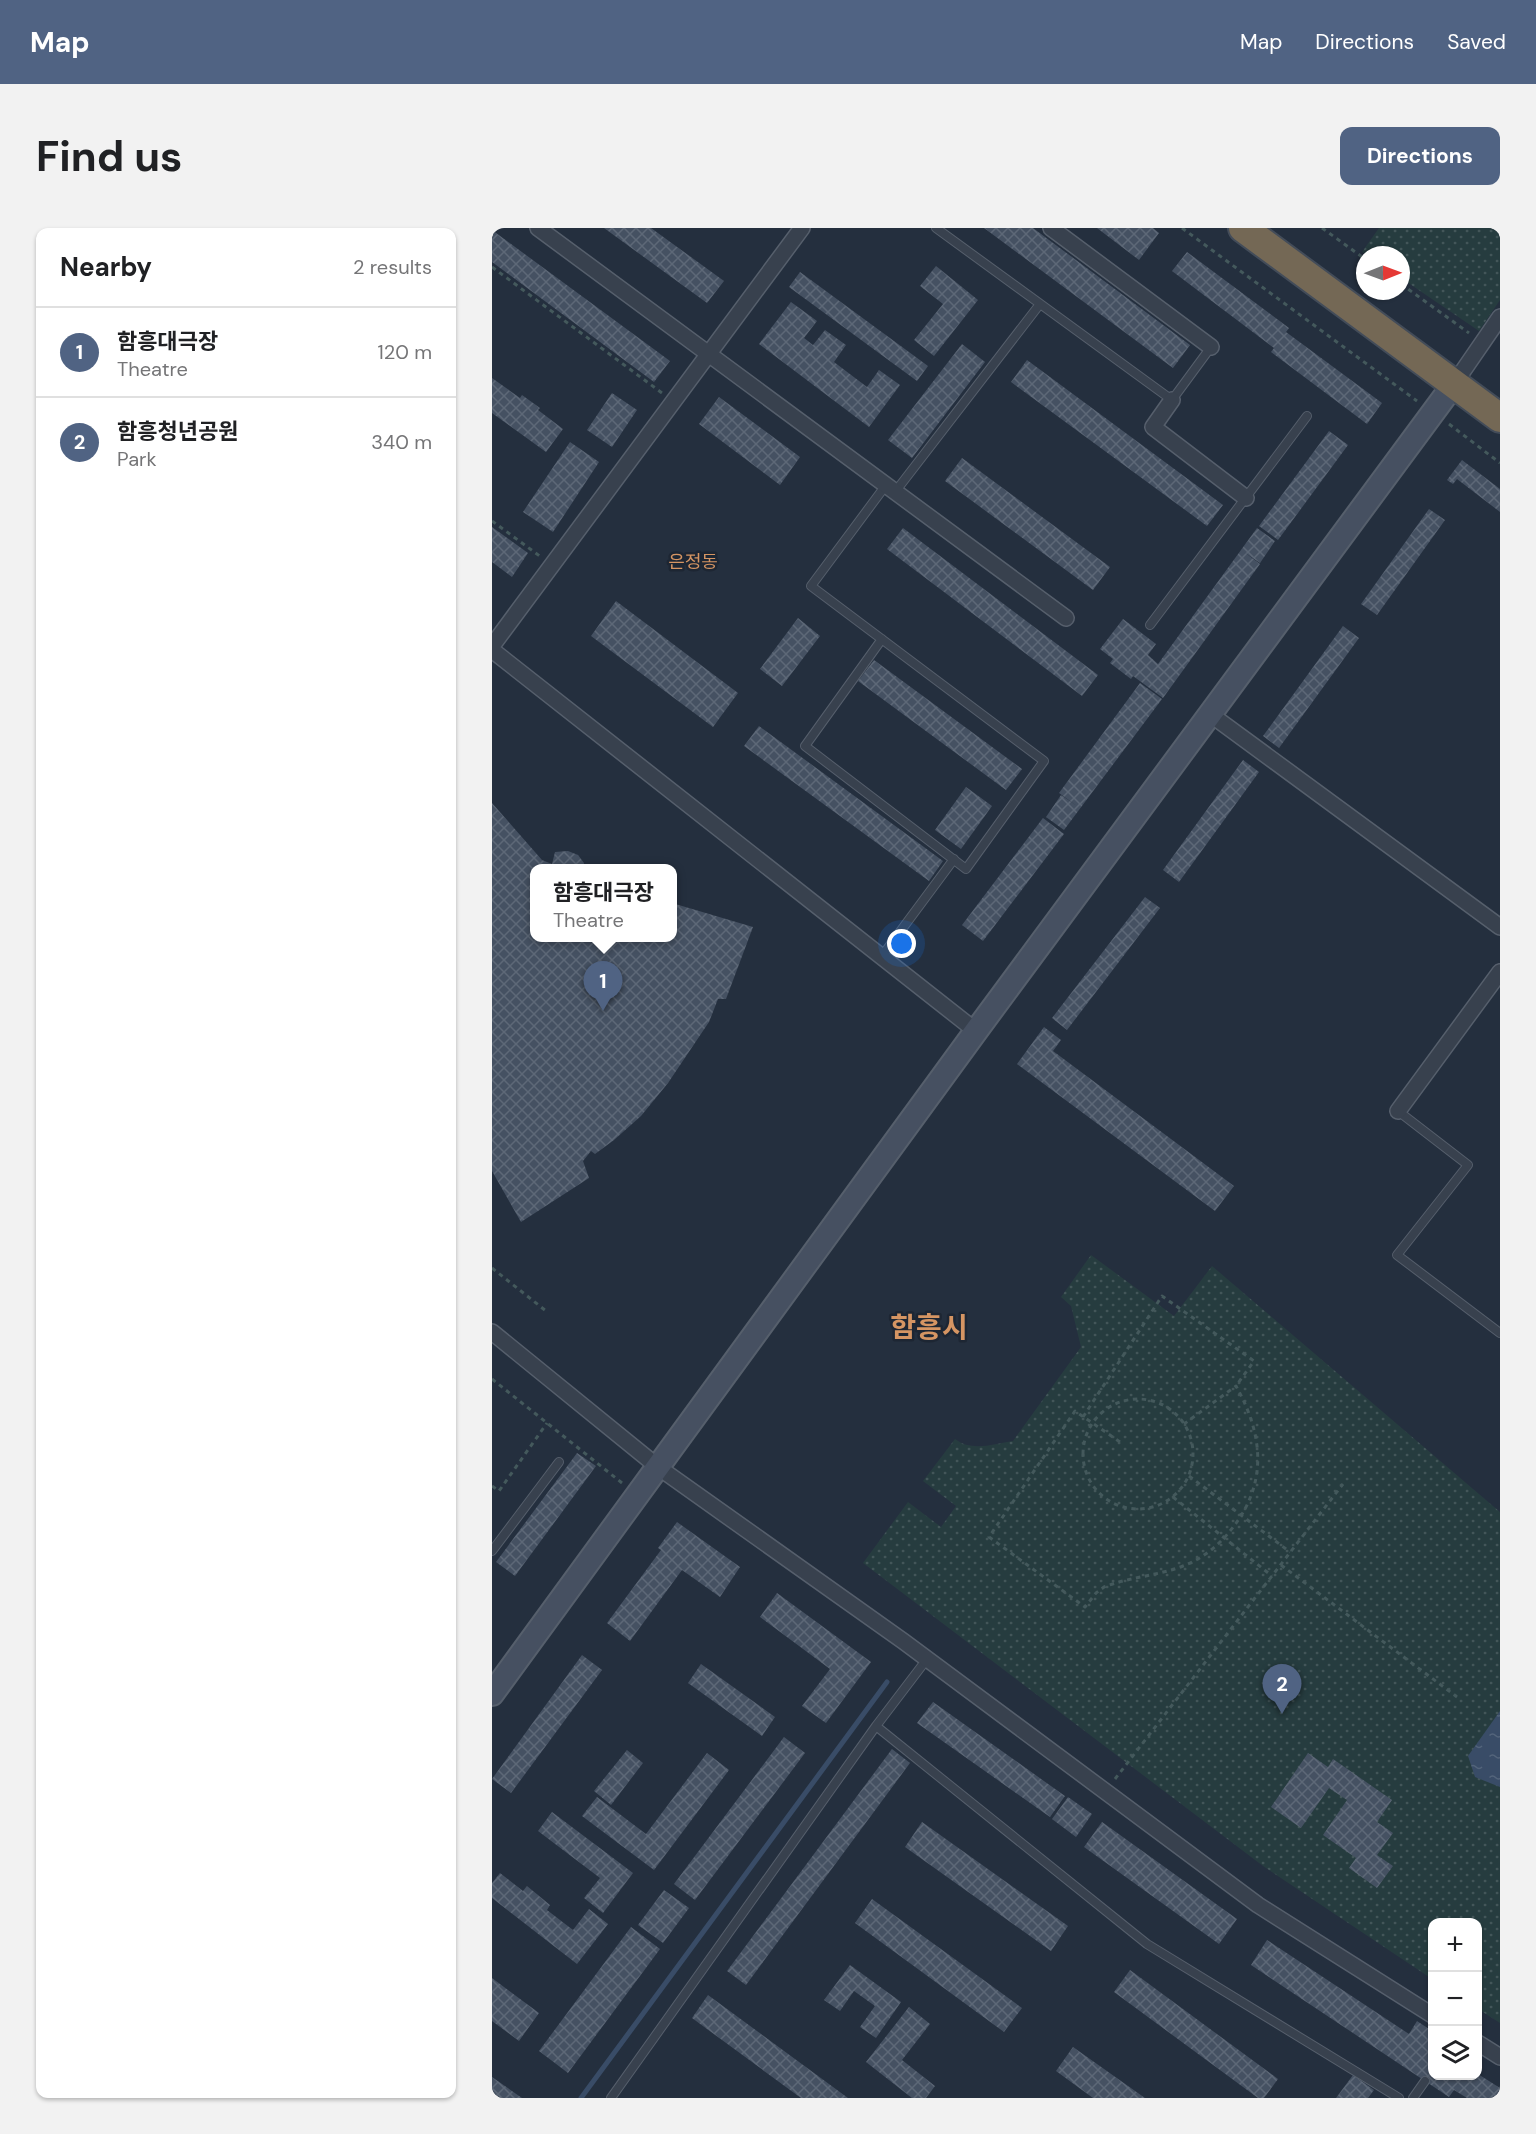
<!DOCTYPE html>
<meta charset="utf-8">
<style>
:root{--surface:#fff;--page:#f2f2f2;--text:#202124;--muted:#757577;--line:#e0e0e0;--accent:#506383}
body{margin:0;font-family:"DM Sans","Noto Sans KR",sans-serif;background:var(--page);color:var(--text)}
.controls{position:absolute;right:18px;bottom:18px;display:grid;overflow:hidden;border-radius:12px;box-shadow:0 2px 4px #0004}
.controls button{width:54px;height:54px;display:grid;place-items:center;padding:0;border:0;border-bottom:2px solid var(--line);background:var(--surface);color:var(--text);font:30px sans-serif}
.compass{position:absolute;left:864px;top:18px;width:54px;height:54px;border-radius:50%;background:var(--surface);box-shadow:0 2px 4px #0004;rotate:89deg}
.you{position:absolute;left:410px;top:716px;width:21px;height:21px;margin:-15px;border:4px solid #fff;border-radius:50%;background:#1a73e8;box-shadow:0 0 0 9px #1a73e833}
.badge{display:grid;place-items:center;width:39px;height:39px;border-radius:50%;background:var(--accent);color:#fff;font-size:20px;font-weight:700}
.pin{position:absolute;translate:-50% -50px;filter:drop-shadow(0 2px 3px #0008)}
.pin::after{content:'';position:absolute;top:32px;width:21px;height:18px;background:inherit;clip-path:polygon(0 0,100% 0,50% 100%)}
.popup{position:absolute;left:38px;top:636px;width:147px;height:78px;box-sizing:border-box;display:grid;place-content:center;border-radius:12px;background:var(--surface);filter:drop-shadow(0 2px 4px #0005);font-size:20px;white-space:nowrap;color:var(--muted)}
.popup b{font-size:22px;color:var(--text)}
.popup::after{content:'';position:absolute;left:50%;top:100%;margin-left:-12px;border:12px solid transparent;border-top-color:var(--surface)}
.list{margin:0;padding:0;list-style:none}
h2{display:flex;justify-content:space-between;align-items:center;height:78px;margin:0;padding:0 24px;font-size:26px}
h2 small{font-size:20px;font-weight:400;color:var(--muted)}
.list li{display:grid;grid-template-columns:39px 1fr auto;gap:18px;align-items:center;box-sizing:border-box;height:90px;padding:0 24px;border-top:2px solid var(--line)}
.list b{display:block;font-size:22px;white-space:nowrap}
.list p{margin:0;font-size:20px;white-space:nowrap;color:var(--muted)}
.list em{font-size:20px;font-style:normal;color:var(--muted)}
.icon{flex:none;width:33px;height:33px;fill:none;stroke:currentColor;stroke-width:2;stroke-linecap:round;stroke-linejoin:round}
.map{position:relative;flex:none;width:1008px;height:1870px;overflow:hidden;border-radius:12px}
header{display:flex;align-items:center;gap:36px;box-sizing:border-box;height:84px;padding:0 30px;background:var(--accent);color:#fff}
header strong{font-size:28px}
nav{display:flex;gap:33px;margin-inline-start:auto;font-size:21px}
.intro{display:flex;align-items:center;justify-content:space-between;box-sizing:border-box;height:144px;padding:0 36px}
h1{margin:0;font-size:42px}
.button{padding:15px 27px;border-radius:12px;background:var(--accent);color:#fff;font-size:21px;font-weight:700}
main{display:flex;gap:36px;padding:0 36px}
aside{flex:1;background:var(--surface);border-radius:12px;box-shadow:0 2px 4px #0004}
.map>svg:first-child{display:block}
</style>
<header>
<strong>Map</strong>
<nav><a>Map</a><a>Directions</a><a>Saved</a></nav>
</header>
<div class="intro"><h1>Find us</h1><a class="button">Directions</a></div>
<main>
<aside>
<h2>Nearby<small>2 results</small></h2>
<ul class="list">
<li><span class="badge">1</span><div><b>함흥대극장</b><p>Theatre</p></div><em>120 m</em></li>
<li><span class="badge">2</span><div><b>함흥청년공원</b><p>Park</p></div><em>340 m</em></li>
</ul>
</aside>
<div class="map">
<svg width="1008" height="1870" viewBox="0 0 1008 1870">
<defs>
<pattern id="park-dots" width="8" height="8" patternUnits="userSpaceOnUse" patternTransform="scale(1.5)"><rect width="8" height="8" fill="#263c3f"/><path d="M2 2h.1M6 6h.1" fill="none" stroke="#435659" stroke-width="1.8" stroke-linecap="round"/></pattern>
<pattern id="water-ripples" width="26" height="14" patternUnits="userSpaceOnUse" patternTransform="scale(1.5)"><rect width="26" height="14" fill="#394c67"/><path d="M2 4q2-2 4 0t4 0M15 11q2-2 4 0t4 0" fill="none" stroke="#53647b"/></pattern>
<pattern id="building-cross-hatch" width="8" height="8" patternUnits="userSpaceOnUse" patternTransform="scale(1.5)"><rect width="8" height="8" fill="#455162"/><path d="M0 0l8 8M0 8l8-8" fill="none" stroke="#5d6877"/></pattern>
</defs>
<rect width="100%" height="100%" fill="#242f3e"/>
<path fill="url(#park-dots)" d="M887,0H1008V72L987,103L909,50V27H875L870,24Z
M599,1027L682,1088L720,1038L1008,1284V1795L986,1781V1694H940V1751L771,1638L371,1335L416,1274L449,1299L464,1278L431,1253L463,1211C480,1224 501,1216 521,1213L589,1119L579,1078L569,1069Z"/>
<path fill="url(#water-ripples)" d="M1008,1483V1559L983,1549L976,1528Z"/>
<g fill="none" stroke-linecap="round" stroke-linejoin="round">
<path stroke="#394c67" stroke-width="5" d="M89,1870L395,1454"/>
</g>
<path fill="url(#building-cross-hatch)" d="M112,0H159L232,53L215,75Z
M492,0H541L698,117L681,140Z
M605,0H661L667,5L647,32Z
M0,2L178,133L162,154L0,34Z
M695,24L797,100L794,104L890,175L875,196L779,124L782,120L680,43Z
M444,38L486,72L442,128L422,112L451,76L428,58Z
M308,44L436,138L425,153L297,59Z
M299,74L325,93L312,110L321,117L333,102L354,117L342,134L375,159L387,142L408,157L377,199L267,116Z
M470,116L493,134L420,230L396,212Z
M535,132L731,277L715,298L519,154Z
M0,150L28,170L30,167L48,180L46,182L71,201L54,224L0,185Z
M120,165L145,182L120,219L95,202Z
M227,169L308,229L288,257L207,196Z
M837,203L856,217L786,312L767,298Z
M78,214L107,234L61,304L31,284Z
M470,230L618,339L601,362L453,253Z
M970,232L1008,261V284L965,251L961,256L955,252Z
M937,281L953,292L885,387L869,376Z
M0,299L36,325L20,349L0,334Z
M411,300L606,447L590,468L395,321Z
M765,300L783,313L768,335L752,324L768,336L671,470L641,448L639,451L618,435L621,431L608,421L631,391L664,416L656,427L666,436Z
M124,373L246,465L221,499L99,408Z
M306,390L328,408L290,458L268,441Z
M851,398L867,410L787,520L771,508Z
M382,432L530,541L514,562L366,453Z
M648,455L670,471L572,602L554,589L569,567L585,578L567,565Z
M267,498L451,633L437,653L252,518Z
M751,532L767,544L687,654L671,642Z
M474,559L500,578L469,621L443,602Z
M0,575L50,632L60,636L63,624L76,623L86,627L92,635L91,640H42V710H180V675L261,699L234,771H226L217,794L176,855L149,888L122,912L103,926L99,923L91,933L97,950L29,994L0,943Z
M551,590L572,606L491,713L470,697Z
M653,669L668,680L575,802L560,790Z
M552,799L569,812L561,823L742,958L723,983L525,836Z
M85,1225L104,1238L23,1348L4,1334Z
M185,1294L248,1339L228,1369L190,1342L138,1413L115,1395L169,1322L166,1320Z
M285,1365L379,1434L334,1495L310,1478L338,1441L268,1389Z
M90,1427L110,1442L19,1565L0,1551Z
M209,1436L283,1489L270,1508L196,1455Z
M441,1474L573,1568L558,1589L425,1495Z
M292,1509L313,1525L203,1672L182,1656Z
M400,1521L418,1535L254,1757L235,1743Z
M135,1522L151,1535L119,1577L102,1563Z
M215,1525L237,1542L162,1642L90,1588L105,1569L154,1606Z
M816,1525L836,1539L841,1531L900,1572L885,1594L901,1605L885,1627L901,1638L885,1660L857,1640L864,1630L831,1607L855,1572L837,1560L809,1600L779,1579Z
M576,1569L600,1586L584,1609L560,1591Z
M60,1584L141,1645L111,1685L92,1670L108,1650L46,1603Z
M430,1594L576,1698L559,1723L413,1619Z
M610,1594L745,1691L727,1716L592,1619Z
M8,1645L31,1663L35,1658L58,1677L55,1682L81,1702L97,1681L116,1696L85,1736L0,1670V1655Z
M172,1662L197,1680L171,1715L146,1697Z
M380,1671L530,1780L512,1804L363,1695Z
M139,1699L168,1721L76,1845L47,1823Z
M775,1712L917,1806L925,1793L940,1803V1848L986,1846L1008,1860V1870H975L962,1862L957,1869L759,1737Z
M358,1737L409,1774L384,1810L368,1799L383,1778L362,1763L348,1783L332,1772Z
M638,1742L786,1851L772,1870H766L622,1764Z
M0,1750L47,1785L27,1813L0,1793Z
M216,1767L356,1870H309L200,1790Z
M417,1779L438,1796L410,1832L443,1858L434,1870H420L374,1834Z
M581,1819L653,1870H601L564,1843Z
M861,1847L882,1862L876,1870H844Z
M0,1849L30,1870H0Z"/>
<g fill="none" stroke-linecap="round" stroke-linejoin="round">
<defs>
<path id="lane" d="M444,0L680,172L719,119
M403,264L548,76
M658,397L815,188
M390,411L313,518L474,641L552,533L319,358L394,257
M390,728L462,631
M906,883L976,937L905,1027L1008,1105
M0,1323L67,1234
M384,1498L655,1716L907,1870
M119,1870L384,1498L435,1431
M921,1870L933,1853"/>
<path id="street" d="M46,0L574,390
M559,0L719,119
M962,156L1008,89
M680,172L661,199L754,270
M0,418L310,0
M0,422L484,803
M718,486L1008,699
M906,883L1008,744
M0,1104L166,1239L411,1413L766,1677L940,1787
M986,1815L1008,1829"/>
<path id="secondary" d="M0,1466L484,803L962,156"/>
<path id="highway" d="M751,0L1008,190"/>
</defs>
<use href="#lane" stroke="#565f6c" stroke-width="10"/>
<use href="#street" stroke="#565f6c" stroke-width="18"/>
<use href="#secondary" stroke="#565f6c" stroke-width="26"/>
<use href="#highway" stroke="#434c59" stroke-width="32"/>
<path stroke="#44595c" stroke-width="3" stroke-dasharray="4.5 4.5" stroke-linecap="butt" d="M690,0L925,173
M830,0L873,31
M0,39L170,165
M909,56L977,105
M957,196L1008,235
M0,293L49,329
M0,1040L54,1083
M0,1151L130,1255
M591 1226a55 55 0 1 1 110 0a55 55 0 1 1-110 0Z
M591,1189L670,1068L762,1133L744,1158
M628,1214L583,1183L497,1309L593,1379L604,1365L612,1359C637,1349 665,1348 691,1338C710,1331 726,1318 738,1303C776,1257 772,1208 744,1158L692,1196
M697,1248L798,1324
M0,1258L7,1263L55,1195
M681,1269L780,1348
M789,1337L965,1469
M623,1551L851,1256"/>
<use href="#lane" stroke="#38414e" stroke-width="8"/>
<use href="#street" stroke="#38414e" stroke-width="15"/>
<use href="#secondary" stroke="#465061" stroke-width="22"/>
<use href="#highway" stroke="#746855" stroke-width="28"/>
</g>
<g text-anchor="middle" stroke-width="5" stroke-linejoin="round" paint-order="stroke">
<g font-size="18" fill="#d59563" stroke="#1d2633">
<text x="201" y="340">은정동</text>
</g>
<g font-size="28" font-weight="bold" fill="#d59563" stroke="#1d2633">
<text x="437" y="1109">함흥시</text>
</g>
</g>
</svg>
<div class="controls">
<button>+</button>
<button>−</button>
<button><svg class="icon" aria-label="layers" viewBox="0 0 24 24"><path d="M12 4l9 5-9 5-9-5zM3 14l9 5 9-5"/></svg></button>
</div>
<svg class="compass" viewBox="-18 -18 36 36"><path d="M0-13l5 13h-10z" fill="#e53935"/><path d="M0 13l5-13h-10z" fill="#757577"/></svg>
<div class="you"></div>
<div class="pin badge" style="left:111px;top:783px">1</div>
<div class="popup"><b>함흥대극장</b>Theatre</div>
<div class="pin badge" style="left:790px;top:1486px">2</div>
</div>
</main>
